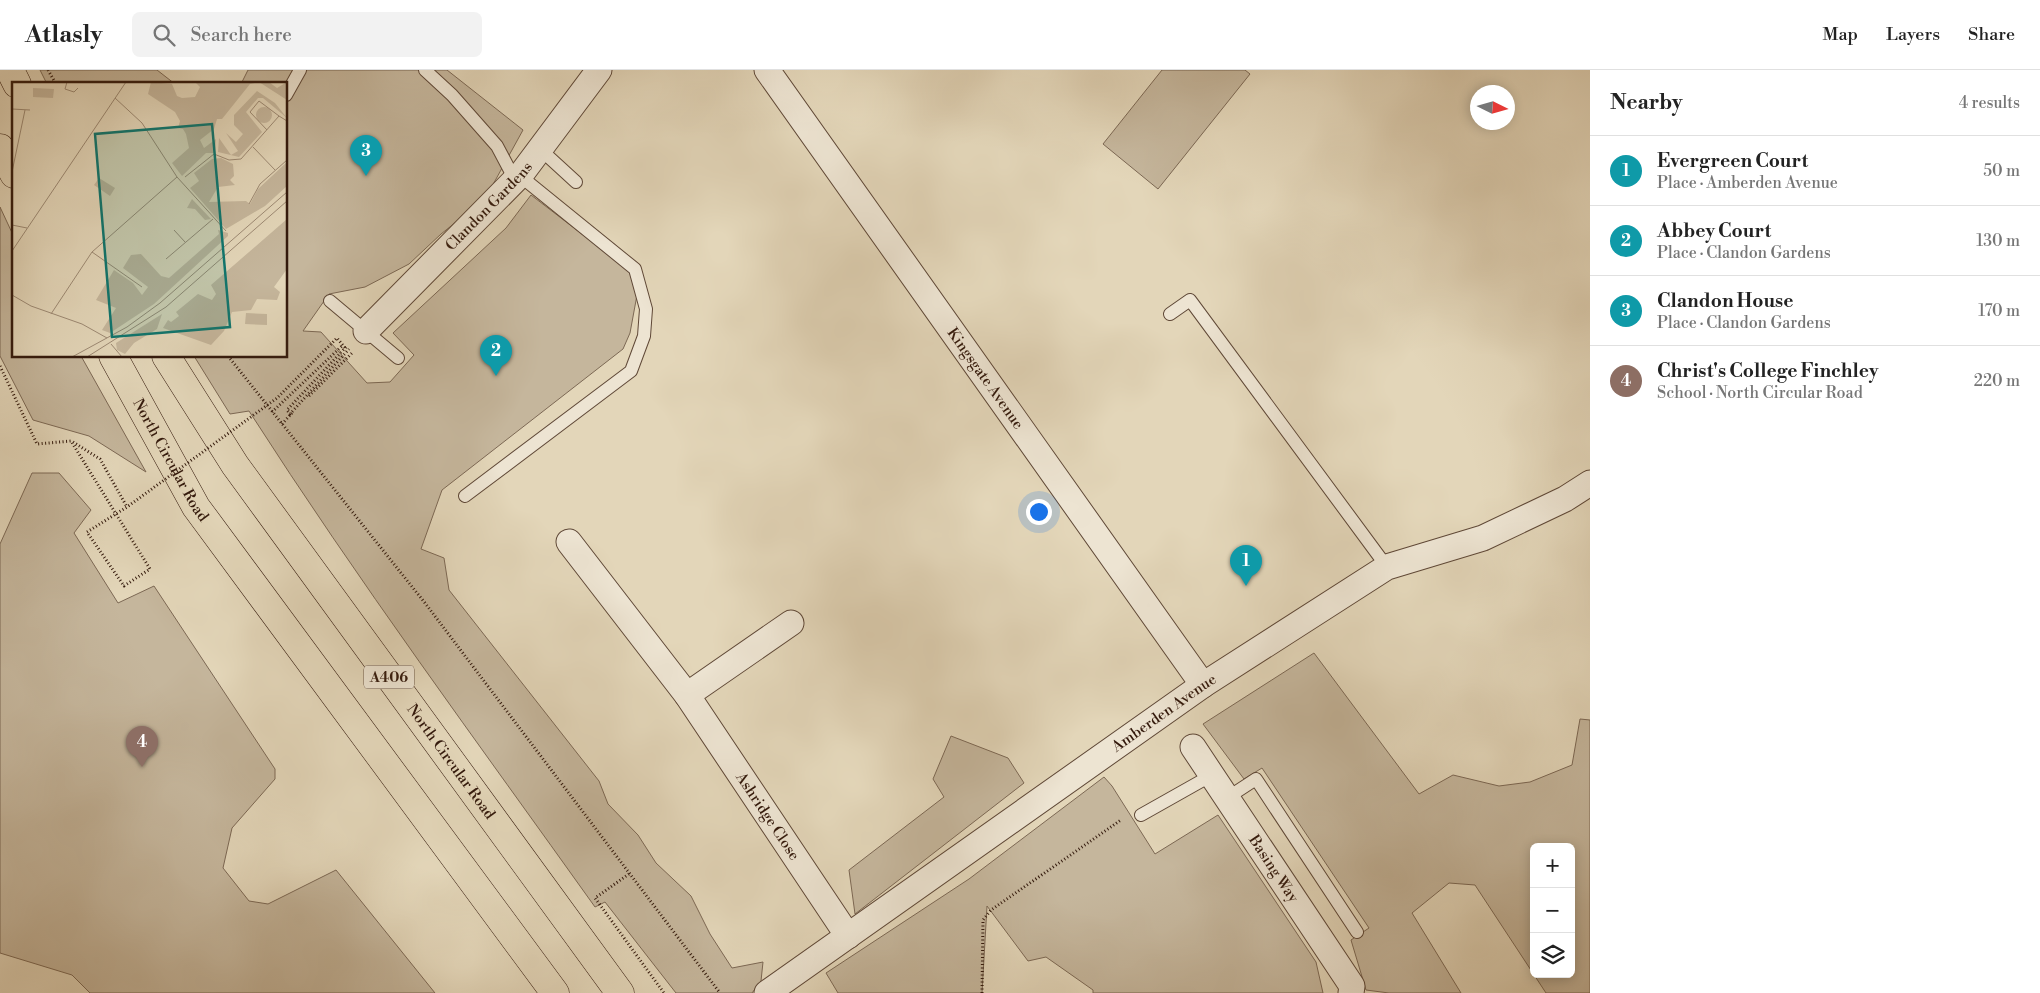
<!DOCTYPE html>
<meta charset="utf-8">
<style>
:root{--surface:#fff;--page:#f2f2f2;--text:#222;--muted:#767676;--line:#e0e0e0;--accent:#1a73e8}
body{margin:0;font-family:"Libre Bodoni",serif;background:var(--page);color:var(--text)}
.controls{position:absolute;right:15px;bottom:15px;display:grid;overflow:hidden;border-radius:8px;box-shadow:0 2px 12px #0003}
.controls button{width:45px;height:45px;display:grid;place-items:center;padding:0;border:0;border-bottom:1px solid var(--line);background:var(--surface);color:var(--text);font:25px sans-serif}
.compass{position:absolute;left:1470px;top:15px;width:45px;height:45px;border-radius:50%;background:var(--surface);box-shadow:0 2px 12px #0003;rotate:95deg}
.you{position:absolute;left:1038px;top:441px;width:18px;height:18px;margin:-12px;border:4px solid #fff;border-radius:50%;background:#1a73e8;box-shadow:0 0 0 8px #1a73e833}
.badge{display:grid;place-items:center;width:32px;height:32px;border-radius:50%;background:var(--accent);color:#fff;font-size:16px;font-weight:700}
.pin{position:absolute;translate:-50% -41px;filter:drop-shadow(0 1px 2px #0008)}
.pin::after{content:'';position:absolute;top:26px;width:18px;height:15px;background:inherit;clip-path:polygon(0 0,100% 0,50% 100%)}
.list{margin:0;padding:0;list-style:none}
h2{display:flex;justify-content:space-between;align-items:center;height:65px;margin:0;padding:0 20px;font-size:21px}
h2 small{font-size:16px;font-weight:400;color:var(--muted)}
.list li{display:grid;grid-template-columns:32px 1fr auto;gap:15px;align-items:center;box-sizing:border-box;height:70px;padding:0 20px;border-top:1px solid var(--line)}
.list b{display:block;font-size:19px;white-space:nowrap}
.list p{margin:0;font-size:16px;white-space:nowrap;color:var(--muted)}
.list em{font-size:16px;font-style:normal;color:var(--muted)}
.icon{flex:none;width:28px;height:28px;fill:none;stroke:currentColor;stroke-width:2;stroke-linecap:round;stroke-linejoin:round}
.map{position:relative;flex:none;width:1590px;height:923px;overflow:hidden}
header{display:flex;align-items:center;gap:30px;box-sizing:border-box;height:70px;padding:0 25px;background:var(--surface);border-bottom:1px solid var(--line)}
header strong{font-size:24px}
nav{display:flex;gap:28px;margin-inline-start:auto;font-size:18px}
.search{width:350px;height:45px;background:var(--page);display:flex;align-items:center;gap:12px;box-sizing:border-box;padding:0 18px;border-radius:8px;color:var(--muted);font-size:19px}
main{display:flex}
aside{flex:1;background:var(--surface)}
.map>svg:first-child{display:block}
</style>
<header>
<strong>Atlasly</strong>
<div class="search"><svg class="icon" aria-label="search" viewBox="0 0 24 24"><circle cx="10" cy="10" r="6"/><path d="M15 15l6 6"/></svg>Search here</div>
<nav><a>Map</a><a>Layers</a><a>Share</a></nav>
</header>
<main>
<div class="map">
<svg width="1590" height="923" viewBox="0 0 1590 923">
<rect width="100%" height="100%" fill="#e3d6b9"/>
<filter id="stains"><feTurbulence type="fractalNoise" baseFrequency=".004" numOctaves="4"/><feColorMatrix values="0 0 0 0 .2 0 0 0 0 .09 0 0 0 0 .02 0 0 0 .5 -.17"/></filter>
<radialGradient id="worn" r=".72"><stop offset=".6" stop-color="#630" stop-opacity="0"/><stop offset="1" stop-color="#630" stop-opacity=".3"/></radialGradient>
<path fill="#c5b69c" stroke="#7c6854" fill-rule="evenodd" d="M40,0H157L175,14H47Z
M248,0H447L523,60L485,129L441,164L409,194L365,217L329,224L303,261L321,262L367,313L390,312L414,285L393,263L506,158L531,125L629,200L637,225L630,263L623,279L442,420L421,479L444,488L449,520L599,711L608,734L638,765L656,793L691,826L710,864L732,898L763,892L761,911L752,923H676L605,832L595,837C478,673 358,511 249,341L230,344L194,286H286V14H241Z
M1162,0H1245L1250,4L1158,119L1103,74Z
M0,137L14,167V286H81L146,402L89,366L33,350L0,286Z
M32,403H59L91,440L74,463L118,533L154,516L275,699V709L232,758L223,798L249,831L268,834L336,800L435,923H90L72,905L0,883V474Z
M1314,583L1419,724L1453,705L1499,716L1530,712L1572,695L1580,649L1590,650V923H1546L1475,815L1449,813L1412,843L1461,923H1389L1366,920L1351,870L1369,858L1262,698L1244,709L1203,654ZM1534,777H1571V904H1534Z
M951,666L1008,688L1024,713L855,844L849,800L944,727L933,709Z
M1104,707L1112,716L1155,784L1218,745L1316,892L1323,923H1093V920L1046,887L1028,891L987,836L982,923H838L826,903L969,809Z"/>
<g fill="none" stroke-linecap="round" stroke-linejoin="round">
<defs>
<path id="lane" d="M425,0L452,25L497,76L515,110
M286,25L300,0
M540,79L576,112
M330,231L398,288
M1170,244L1190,230L1387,497
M465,426L631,301L644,266L646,239L635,199L519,105
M1227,728L1256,709L1357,862
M1141,745L1212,705"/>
<g id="street">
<path id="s1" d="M767,0L1203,615"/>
<path id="s2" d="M366,261L522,103L599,0"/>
<path id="s3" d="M569,472L687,625L848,866"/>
<path d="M687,625L791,553"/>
<path id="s4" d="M1193,677L1352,916L1351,923"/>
<path id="s5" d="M767,923L1203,615L1387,497L1483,468L1565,429L1590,413"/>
</g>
<g id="highway">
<path d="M10,0L17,14"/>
<path d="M0,78L14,104"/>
<path id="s6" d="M113,286L196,437L555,923"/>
<path id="s7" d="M166,286L235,395L620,923"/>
</g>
</defs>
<use href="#lane" stroke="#5f4837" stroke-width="14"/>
<use href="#street" stroke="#5f4837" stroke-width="27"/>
<use href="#highway" stroke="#33190c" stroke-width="29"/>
<path stroke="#33190c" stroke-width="3" stroke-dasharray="1 2.5" stroke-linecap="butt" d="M48,0L56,14
M346,277L287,340L290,344L349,279
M228,286L425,533L720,923
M0,296L37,374L71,371L150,499L124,516L87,462
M309,326L352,283
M272,342L343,275
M282,354L292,343
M73,372L100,389L127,437
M629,804L595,828L664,923
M982,923L983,850L991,840L1121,750"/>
<use href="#lane" stroke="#ede4d2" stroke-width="12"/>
<use href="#street" stroke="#ede4d2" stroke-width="25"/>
<use href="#highway" stroke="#e3d6b9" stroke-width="28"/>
<path stroke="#33190c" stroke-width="3" stroke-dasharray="1 2.5" stroke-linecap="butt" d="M87,462L127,437L277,328L337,268L345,278"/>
</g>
<g text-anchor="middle" stroke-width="4" stroke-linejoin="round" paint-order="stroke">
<rect fill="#ede4d2" stroke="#6b5647" stroke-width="1" x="364" y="595.5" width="50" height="23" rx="4"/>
<g font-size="14" font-weight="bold" fill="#33190c">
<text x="389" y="612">A406</text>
</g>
<g font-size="15" fill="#33190c" stroke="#ede4d2">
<text dy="5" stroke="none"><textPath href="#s2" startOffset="175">Clandon Gardens</textPath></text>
<text dy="5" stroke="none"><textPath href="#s1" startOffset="378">Kingsgate Avenue</textPath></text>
<text dy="5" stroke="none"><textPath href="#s6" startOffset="119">North Circular Road</textPath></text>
<text dy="5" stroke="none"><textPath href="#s5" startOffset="486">Amberden Avenue</textPath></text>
<text dy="5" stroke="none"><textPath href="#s7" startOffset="496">North Circular Road</textPath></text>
<text dy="5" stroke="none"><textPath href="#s3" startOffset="339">Ashridge Close</textPath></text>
<text dy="5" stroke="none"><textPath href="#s4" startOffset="146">Basing Way</textPath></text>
</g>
</g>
<g transform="translate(12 12)">
<rect width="275" height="275" fill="#e3d6b9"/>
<path d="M139,0L160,2L165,14L170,16L183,15L188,5L183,0H257L265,6L275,0V18L247,0L238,2L210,37H205L202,47L188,58L192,66L204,57L203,71H194L170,94L160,81L177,66L174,52L171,47L166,46L168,39L163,30L136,12ZM21,6L42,7L41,16L21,15ZM245,9L263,21L275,36L251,16H246L234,30L250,50L227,75L206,70L207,56L219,73L226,69L214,51L224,60L231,52L222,43V33ZM244 33a8 8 0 1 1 16 0a8 8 0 1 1-16 0ZM209,76L221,82L222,94L218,98L223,103L206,105L197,120L234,119L238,122L246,107L275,80V104L253,124L214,147L178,106L187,99L182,91L200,77ZM87,96L103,106L98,114L82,103ZM180,117L199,137L193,138L183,127L175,126ZM275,137V187L262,205L268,210L265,218L245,217L239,228L220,230L212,249L199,263L151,246L156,238L159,240L167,234L164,230L186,212L200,218L204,212L199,203ZM206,148L216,151V154L142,222L98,251L90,248L104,226L84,218L102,188L121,201L130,213L136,205L111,186L119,173L129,172L149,194L157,196L207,152ZM234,231L255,232V243L233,242ZM150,232L145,247L122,261L113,272L105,268L104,261Z" fill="#c5b69c"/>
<path fill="none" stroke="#9d8a74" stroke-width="1" d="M55,0L53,7L62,10L66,6M103,16L130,41L165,95L214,149M0,27L18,28M255,48L238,30L247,19L267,34M241,65L263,88M0,90L13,28M173,95L202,72L217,78L229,77L267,34L275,39M237,122L248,102L275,78M0,143L15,146M162,148L173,160M0,169L114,0M80,170L130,205M154,177L201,137M0,213L19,224L70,242L95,256M39,232L80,170L165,95M99,262L110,275M60,275L115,245L148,221L275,110M75,275L154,225L275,119"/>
<path fill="#0f766e" fill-opacity="0.15" stroke="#0f766e" stroke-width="2.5" d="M200,42L218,245L100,255L83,52Z"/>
<rect width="275" height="275" fill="none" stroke="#33190c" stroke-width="2.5"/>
</g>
<rect width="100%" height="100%" filter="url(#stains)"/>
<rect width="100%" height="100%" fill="url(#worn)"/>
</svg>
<div class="controls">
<button>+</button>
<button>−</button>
<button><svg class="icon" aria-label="layers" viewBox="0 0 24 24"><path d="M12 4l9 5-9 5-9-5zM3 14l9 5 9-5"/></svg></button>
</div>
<svg class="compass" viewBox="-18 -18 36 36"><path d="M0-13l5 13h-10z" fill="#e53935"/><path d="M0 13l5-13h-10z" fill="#767676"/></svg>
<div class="you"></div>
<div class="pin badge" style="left:1246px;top:516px;background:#0f9aa8">1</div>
<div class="pin badge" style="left:496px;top:306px;background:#0f9aa8">2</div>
<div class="pin badge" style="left:366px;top:106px;background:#0f9aa8">3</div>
<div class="pin badge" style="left:142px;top:697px;background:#8d6e63">4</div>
</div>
<aside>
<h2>Nearby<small>4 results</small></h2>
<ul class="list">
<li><span class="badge" style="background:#0f9aa8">1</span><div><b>Evergreen Court</b><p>Place · Amberden Avenue</p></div><em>50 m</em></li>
<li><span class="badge" style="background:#0f9aa8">2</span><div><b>Abbey Court</b><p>Place · Clandon Gardens</p></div><em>130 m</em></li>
<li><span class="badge" style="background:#0f9aa8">3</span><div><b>Clandon House</b><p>Place · Clandon Gardens</p></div><em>170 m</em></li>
<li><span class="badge" style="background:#8d6e63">4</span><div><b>Christ's College Finchley</b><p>School · North Circular Road</p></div><em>220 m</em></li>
</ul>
</aside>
</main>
